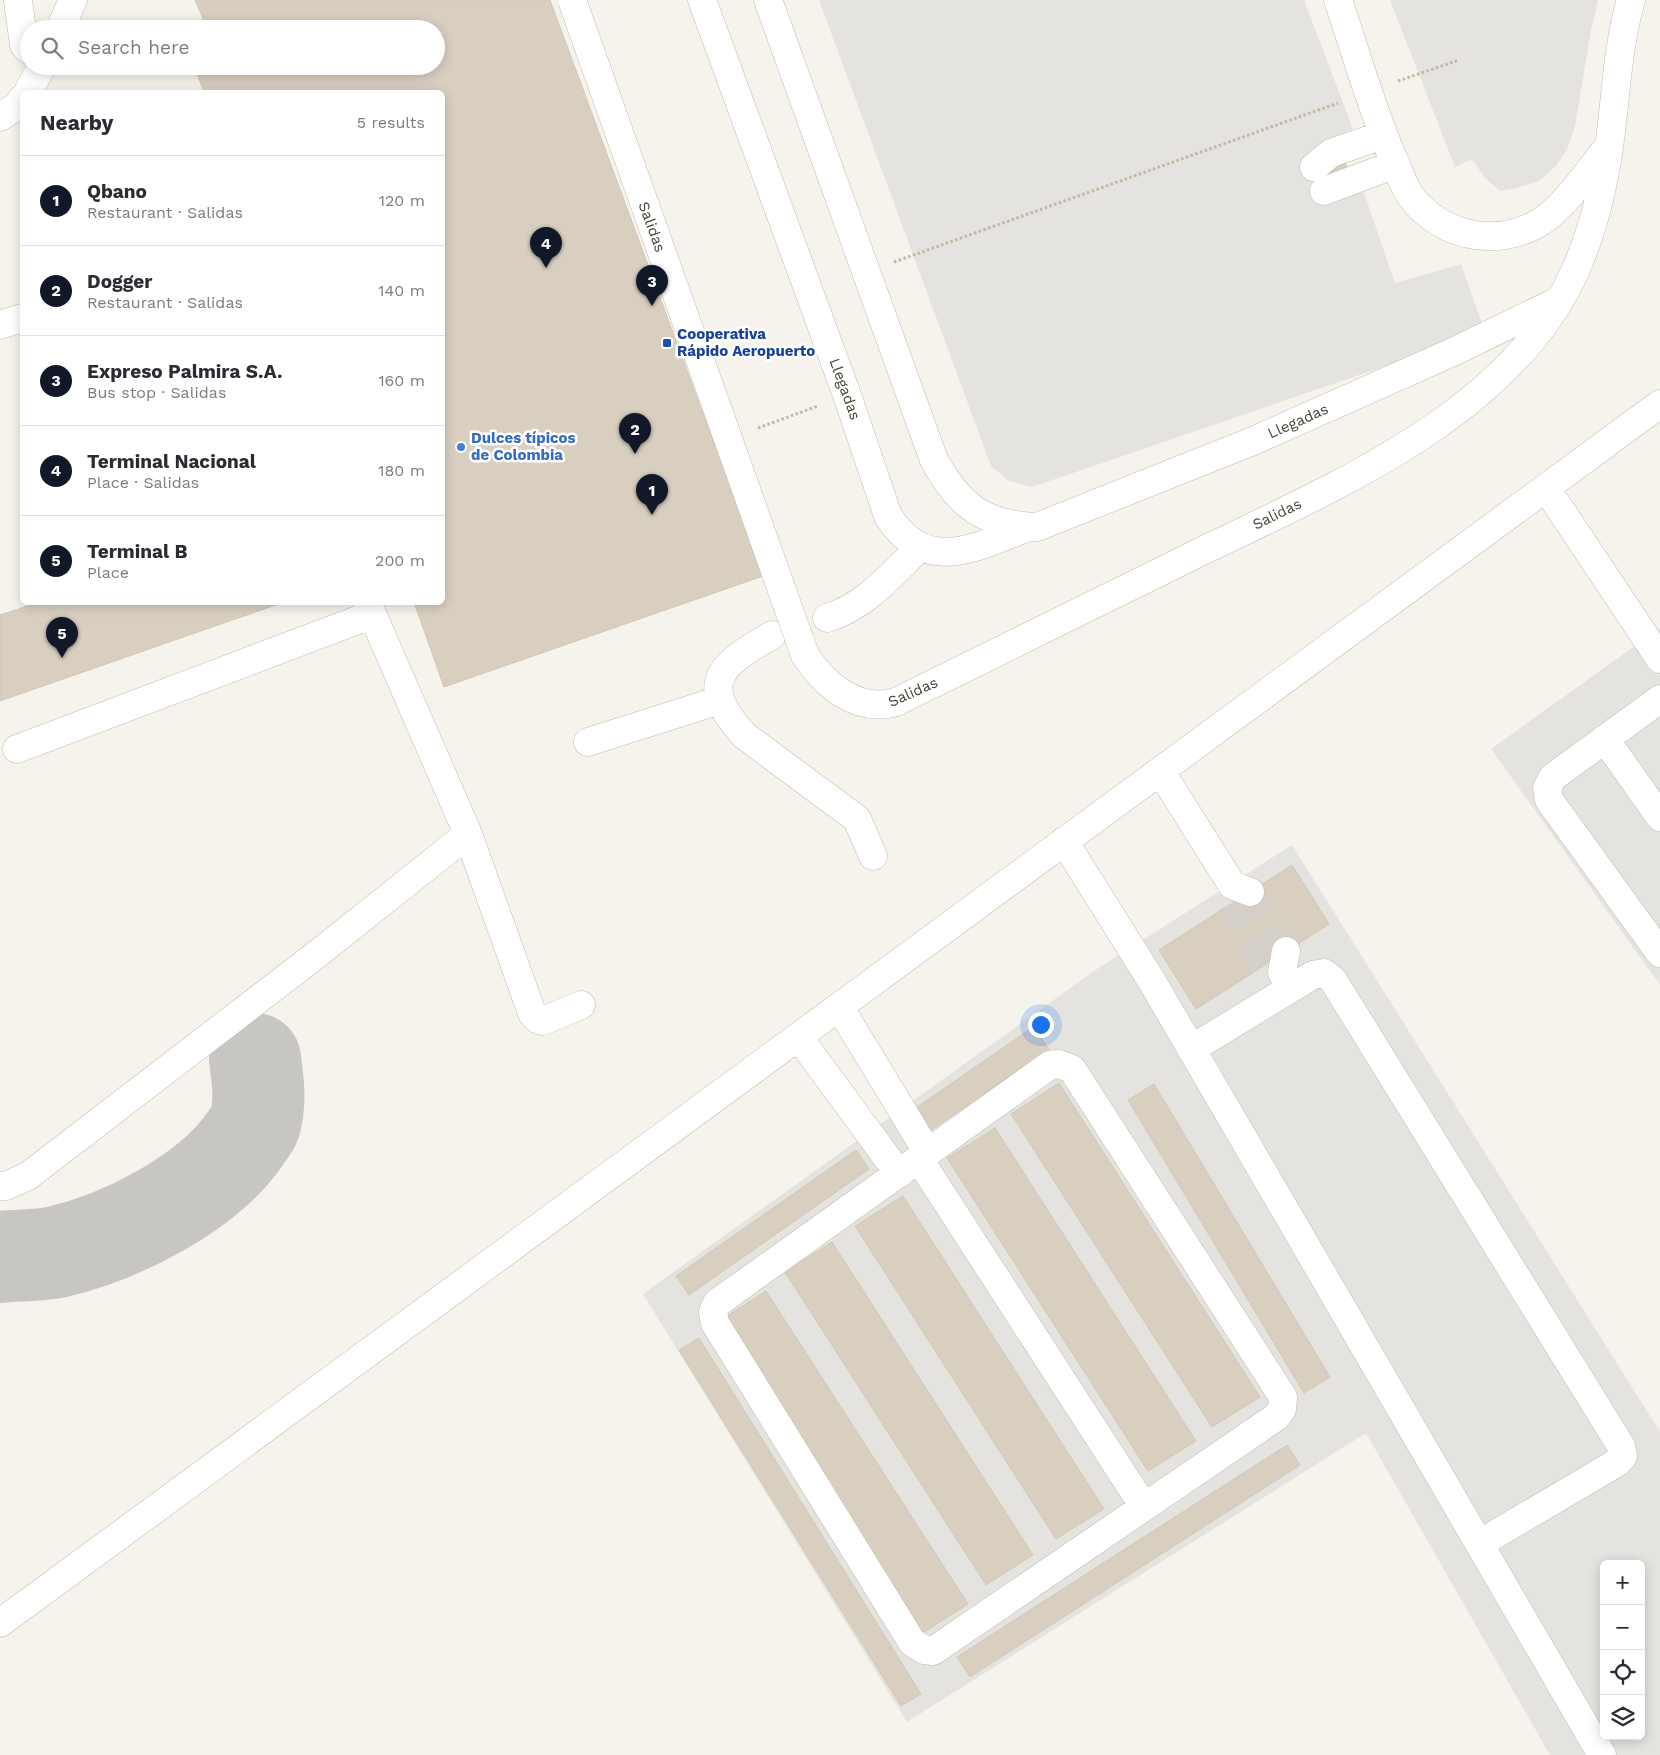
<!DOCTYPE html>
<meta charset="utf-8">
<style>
:root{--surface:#fff;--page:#f7f7f7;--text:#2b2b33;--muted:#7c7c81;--line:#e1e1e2;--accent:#111827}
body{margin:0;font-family:"Work Sans",sans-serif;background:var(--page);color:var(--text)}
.controls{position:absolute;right:15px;bottom:15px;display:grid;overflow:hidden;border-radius:8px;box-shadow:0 2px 12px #0003}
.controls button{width:45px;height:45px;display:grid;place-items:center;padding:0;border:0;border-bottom:1px solid var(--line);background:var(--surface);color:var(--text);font:25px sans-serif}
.you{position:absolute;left:1040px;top:1024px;width:18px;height:18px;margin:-12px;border:4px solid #fff;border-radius:50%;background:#1a73e8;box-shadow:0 0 0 8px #1a73e833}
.badge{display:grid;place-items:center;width:32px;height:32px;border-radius:50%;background:var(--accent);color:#fff;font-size:16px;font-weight:700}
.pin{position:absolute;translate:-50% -41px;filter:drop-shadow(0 1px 2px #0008)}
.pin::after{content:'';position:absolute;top:26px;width:18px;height:15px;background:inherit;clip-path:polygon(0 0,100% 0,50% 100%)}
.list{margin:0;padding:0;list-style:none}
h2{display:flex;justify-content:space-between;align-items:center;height:65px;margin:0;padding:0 20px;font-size:21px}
h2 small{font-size:16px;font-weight:400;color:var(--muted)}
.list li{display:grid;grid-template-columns:32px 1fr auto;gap:15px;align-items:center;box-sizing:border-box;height:90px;padding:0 20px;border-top:1px solid var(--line)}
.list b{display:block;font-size:19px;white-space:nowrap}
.list p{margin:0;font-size:16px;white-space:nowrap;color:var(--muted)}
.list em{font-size:16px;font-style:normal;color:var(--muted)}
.icon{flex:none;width:28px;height:28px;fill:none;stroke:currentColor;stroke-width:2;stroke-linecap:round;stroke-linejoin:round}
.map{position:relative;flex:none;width:1660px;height:1755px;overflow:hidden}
.search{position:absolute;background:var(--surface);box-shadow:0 2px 12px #0003;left:20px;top:20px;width:425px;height:55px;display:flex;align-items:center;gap:12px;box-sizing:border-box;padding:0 18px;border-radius:28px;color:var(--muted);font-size:19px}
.panel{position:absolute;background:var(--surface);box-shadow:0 2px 12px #0003;left:20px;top:90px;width:425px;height:515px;border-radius:8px}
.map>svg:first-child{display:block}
</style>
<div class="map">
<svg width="1660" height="1755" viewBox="0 0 1660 1755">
<rect width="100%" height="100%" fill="#f6f3ec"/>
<path fill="#e5e3e0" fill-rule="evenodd" d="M819,0H1304L1353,129L1326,140L1334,161L1363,190L1395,283L1461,264L1485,332L1032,487L1009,481L991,466Z
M1390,0H1598L1591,30L1575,126L1567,149L1556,166L1539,181L1516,188L1500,191L1485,178L1472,159L1455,167Z
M1660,628V985L1491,749Z
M1292,845L1660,1432V1755H1550L1366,1433L907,1722L643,1294L1094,971ZM1604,1564H1641V1736H1604Z"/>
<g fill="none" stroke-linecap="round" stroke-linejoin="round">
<path stroke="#c8c6c3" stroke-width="92" d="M0,1257C18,1255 39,1256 57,1252C121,1237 207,1194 245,1139C248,1134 253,1129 255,1123C261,1102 258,1081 255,1059"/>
</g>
<path fill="#d8cfc1" stroke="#d3c7b4" d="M195,0H550L763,576L444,687L414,602H442V92H204L194,66H436V29H188L205,23Z
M1343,157L1349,174L1333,180L1327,163Z
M40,602H284L0,701V615Z
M1292,865L1329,924L1196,1009L1159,950Z
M1033,1027L1049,1049L931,1130L916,1108Z
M1059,1083L1260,1397L1212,1427L1011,1114Z
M1154,1084L1330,1377L1304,1393L1128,1100Z
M995,1128L1196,1441L1148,1471L947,1158Z
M856,1150L869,1169L689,1295L676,1276Z
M903,1196L1104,1509L1056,1539L855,1226Z
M832,1242L1033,1555L986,1585L785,1272Z
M766,1291L968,1604L921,1634L719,1321Z
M699,1338L921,1694L901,1706L679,1350Z
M1287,1445L1300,1465L970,1677L957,1657Z"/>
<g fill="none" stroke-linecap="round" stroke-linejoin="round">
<path stroke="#d4d0c8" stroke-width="28" stroke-dasharray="28 14" stroke-linecap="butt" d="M1250,892L1286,951
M1230,904L1264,965"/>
<defs>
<path id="minor" d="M18,0L24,45L29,50
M702,0L847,395L888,516C927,576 976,547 1029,527
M768,0L934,460C959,506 984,525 1037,527L1253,441L1455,351L1560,300
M1338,0C1356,53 1371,107 1393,158C1400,174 1405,192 1418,205C1450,238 1498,246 1539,223C1564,208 1589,170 1608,147
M60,29L73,0
M28,92L42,66
M0,117L17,106L22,99
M1314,167L1331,153L1383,135
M1324,191L1396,164
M0,325L22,318
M1546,488L1660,659
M367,602L468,834L532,1013L537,1019L543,1021L581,1005
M827,618C866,606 891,575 920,547
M772,635C720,665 696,683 745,736L857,819L873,856
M1660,699L1553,777L1547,788L1549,800L1660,953
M896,702C991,655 1087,608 1182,561C1321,492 1510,419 1576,269C1593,230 1603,189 1609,147C1616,98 1617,48 1631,0
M1605,739L1660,817
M588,742L720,700
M17,749L371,615
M1161,772L1232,885L1250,892
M1064,841L1153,983L1602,1755
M1286,951L1282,972L1290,989
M840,1008L928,1153
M800,1039L899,1174
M1191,1049L1313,975L1324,973L1333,980L1621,1446L1623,1456L1618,1462L1479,1544
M1059,1064L1072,1069L1283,1397L1282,1409L1276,1417L933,1651L924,1650L912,1642L715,1323L713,1312L717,1303L1050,1065Z
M919,1159L1144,1507
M0,1186H6L28,1176L316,955L468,834
M0,1623C554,1218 1107,811 1660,404"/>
</defs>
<use href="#minor" stroke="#c2bbae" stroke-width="29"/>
<path stroke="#c4b79f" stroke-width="3" stroke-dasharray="2.5 2.5" stroke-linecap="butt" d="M1398,81L1459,60
M894,262L1338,103
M758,428L818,406"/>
<use href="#minor" stroke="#fff" stroke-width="28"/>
<defs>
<path id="minor-bridge" d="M572,0L805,655C825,686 858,713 896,702"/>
</defs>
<use href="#minor-bridge" stroke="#c2bbae" stroke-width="29" stroke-linecap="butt"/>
<use href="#minor-bridge" stroke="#fff" stroke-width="28"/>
</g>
<rect fill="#1a4fb4" stroke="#fff" stroke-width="2" x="662" y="338" width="10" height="10" rx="2.5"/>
<circle fill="#3f7fe0" stroke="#fff" stroke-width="2" cx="461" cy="447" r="5"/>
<g text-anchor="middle" stroke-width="5" stroke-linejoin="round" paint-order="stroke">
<g font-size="15" fill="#4b4439" stroke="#fff">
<text transform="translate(652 227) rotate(70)" y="5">Salidas</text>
<text transform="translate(845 389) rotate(70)" y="5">Llegadas</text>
<text transform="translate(1298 421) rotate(-24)" y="5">Llegadas</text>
<text transform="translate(1277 514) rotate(-26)" y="5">Salidas</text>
<text transform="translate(913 692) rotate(-24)" y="5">Salidas</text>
</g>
<g font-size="15" font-weight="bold" fill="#164399" stroke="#fff" text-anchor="start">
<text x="677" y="339">Cooperativa<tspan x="677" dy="17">Rápido Aeropuerto</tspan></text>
</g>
<g font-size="15" font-weight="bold" fill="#366cbe" stroke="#fff" text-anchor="start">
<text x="471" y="443">Dulces típicos<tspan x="471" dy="17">de Colombia</tspan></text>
</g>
</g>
</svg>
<div class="controls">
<button>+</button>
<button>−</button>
<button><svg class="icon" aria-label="locate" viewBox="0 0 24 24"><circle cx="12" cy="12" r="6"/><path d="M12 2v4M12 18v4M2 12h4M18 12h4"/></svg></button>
<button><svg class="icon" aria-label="layers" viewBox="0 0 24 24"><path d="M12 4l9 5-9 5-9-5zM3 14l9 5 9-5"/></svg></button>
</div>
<div class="you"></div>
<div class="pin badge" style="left:652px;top:515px">1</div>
<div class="pin badge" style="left:635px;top:454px">2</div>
<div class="pin badge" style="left:652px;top:306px">3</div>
<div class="pin badge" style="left:546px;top:268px">4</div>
<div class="pin badge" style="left:62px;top:658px">5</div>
<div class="search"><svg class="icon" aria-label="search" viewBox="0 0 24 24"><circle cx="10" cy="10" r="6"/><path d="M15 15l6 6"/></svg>Search here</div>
<section class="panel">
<h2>Nearby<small>5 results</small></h2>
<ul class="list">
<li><span class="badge">1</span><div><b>Qbano</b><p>Restaurant · Salidas</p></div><em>120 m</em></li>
<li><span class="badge">2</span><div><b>Dogger</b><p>Restaurant · Salidas</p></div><em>140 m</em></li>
<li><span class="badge">3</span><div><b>Expreso Palmira S.A.</b><p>Bus stop · Salidas</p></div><em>160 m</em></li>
<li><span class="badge">4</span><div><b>Terminal Nacional</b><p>Place · Salidas</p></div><em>180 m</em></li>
<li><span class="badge">5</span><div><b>Terminal B</b><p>Place</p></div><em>200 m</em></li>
</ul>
</section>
</div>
